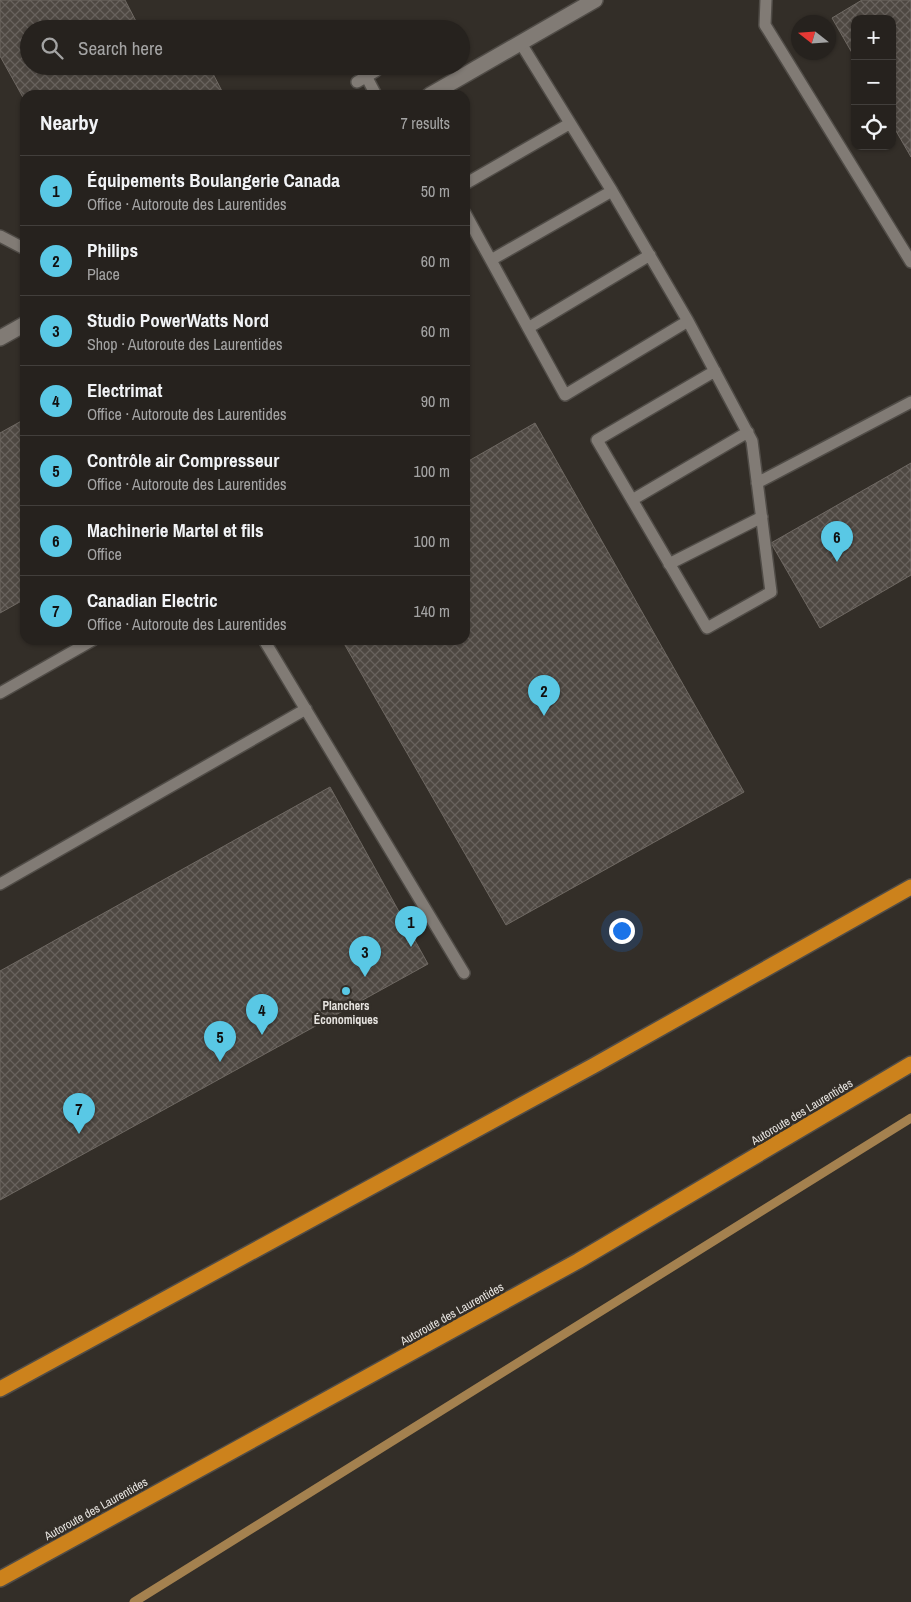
<!DOCTYPE html>
<meta charset="utf-8">
<style>
:root{--surface:#26221e;--page:#322f2b;--text:#f1f3f6;--muted:#a4a4a4;--line:#423f3c;--accent:#59c8e5}
body{margin:0;font-family:"Archivo Narrow",sans-serif;background:var(--page);color:var(--text)}
.controls{position:absolute;right:15px;top:15px;display:grid;overflow:hidden;border-radius:10px;box-shadow:0 1px 4px #0004}
.controls button{width:45px;height:45px;display:grid;place-items:center;padding:0;border:0;border-bottom:1px solid var(--line);background:var(--surface);color:var(--text);font:25px sans-serif}
.compass{position:absolute;left:791px;top:15px;width:45px;height:45px;border-radius:50%;background:var(--surface);box-shadow:0 1px 4px #0004;rotate:287deg}
.you{position:absolute;left:621px;top:930px;width:18px;height:18px;margin:-12px;border:4px solid #fff;border-radius:50%;background:#1a73e8;box-shadow:0 0 0 8px #1a73e833}
.badge{display:grid;place-items:center;width:32px;height:32px;border-radius:50%;background:var(--accent);color:#111;font-size:16px;font-weight:700}
.pin{position:absolute;translate:-50% -41px;filter:drop-shadow(0 1px 2px #0008)}
.pin::after{content:'';position:absolute;top:26px;width:18px;height:15px;background:inherit;clip-path:polygon(0 0,100% 0,50% 100%)}
.list{margin:0;padding:0;list-style:none}
h2{display:flex;justify-content:space-between;align-items:center;height:65px;margin:0;padding:0 20px;font-size:21px}
h2 small{font-size:16px;font-weight:400;color:var(--muted)}
.list li{display:grid;grid-template-columns:32px 1fr auto;gap:15px;align-items:center;box-sizing:border-box;height:70px;padding:0 20px;border-top:1px solid var(--line)}
.list b{display:block;font-size:19px;white-space:nowrap}
.list p{margin:0;font-size:16px;white-space:nowrap;color:var(--muted)}
.list em{font-size:16px;font-style:normal;color:var(--muted)}
.icon{flex:none;width:28px;height:28px;fill:none;stroke:currentColor;stroke-width:2;stroke-linecap:round;stroke-linejoin:round}
.map{position:relative;flex:none;width:911px;height:1602px;overflow:hidden}
.search{position:absolute;background:var(--surface);box-shadow:0 1px 4px #0004;left:20px;top:20px;width:450px;height:55px;display:flex;align-items:center;gap:12px;box-sizing:border-box;padding:0 18px;border-radius:28px;color:var(--muted);font-size:19px}
.panel{position:absolute;background:var(--surface);box-shadow:0 1px 4px #0004;left:20px;top:90px;width:450px;height:555px;border-radius:15px}
.map>svg:first-child{display:block}
</style>
<div class="map">
<svg width="911" height="1602" viewBox="0 0 911 1602">
<defs>
<pattern id="building-cross-hatch" width="8" height="8" patternUnits="userSpaceOnUse" patternTransform="scale(1.25)"><rect width="8" height="8" fill="#4e4842"/><path d="M0 0l8 8M0 8l8-8" fill="none" stroke="#68625d"/></pattern>
</defs>
<rect width="100%" height="100%" fill="#332e28"/>
<g fill="none" stroke-linecap="round" stroke-linejoin="round">
<path stroke="#a4814f" stroke-width="9" d="M134,1602L911,1118"/>
</g>
<path fill="url(#building-cross-hatch)" stroke="#6f6963" d="M0,0H125L140,29H29V66H209L224,95H25V101L0,56Z
M862,0H911V157L892,124V19H855V58L832,18Z
M25,419V599L0,613V433Z
M535,423L744,792L506,925L342,640H465V463Z
M911,463V575L820,628L771,543Z
M330,787L428,964L0,1200V971Z"/>
<g fill="none" stroke-linecap="round" stroke-linejoin="round">
<defs>
<path id="service" d="M766,0L765,25L911,262
M520,42L612,191L688,321L752,441L771,592L707,628L597,440L715,371
M366,76L376,95
M357,82L376,71
M465,184L569,124
M465,213L565,395L688,321
M0,236L25,249
M491,260L612,191
M528,328L650,255
M757,483L911,402
M632,500L748,432
M669,564L762,517
M264,640L464,973
M0,693L93,640
M0,884L306,709"/>
<path id="tertiary" d="M430,95L595,0
M0,338L25,324"/>
<path id="motorway" d="M0,1389L593,1066L911,887
M0,1579L578,1261L911,1064"/>
</defs>
<use href="#service" stroke="#504c47" stroke-width="14"/>
<use href="#tertiary" stroke="#504c47" stroke-width="18"/>
<use href="#motorway" stroke="#504c47" stroke-width="18"/>
<use href="#service" stroke="#817b75" stroke-width="11"/>
<use href="#tertiary" stroke="#817b75" stroke-width="15"/>
<use href="#motorway" stroke="#cc821c" stroke-width="15"/>
</g>
<circle fill="#59c8e5" stroke="#332e28" stroke-width="2" cx="346" cy="991" r="5"/>
<g text-anchor="middle" stroke-width="5" stroke-linejoin="round" paint-order="stroke">
<g font-size="12" font-weight="bold" fill="#e7e4e0" stroke="#332e28">
<text x="346" y="1010">Planchers<tspan x="346" dy="14">Économiques</tspan></text>
</g>
<g font-size="12" fill="#e7e4e0" stroke="#332e28">
<text transform="translate(802 1112) rotate(-31)" y="4">Autoroute des Laurentides</text>
<text transform="translate(452 1314) rotate(-29)" y="4">Autoroute des Laurentides</text>
<text transform="translate(96 1509) rotate(-29)" y="4">Autoroute des Laurentides</text>
</g>
</g>
</svg>
<div class="controls">
<button>+</button>
<button>−</button>
<button><svg class="icon" aria-label="locate" viewBox="0 0 24 24"><circle cx="12" cy="12" r="6"/><path d="M12 2v4M12 18v4M2 12h4M18 12h4"/></svg></button>
</div>
<svg class="compass" viewBox="-18 -18 36 36"><path d="M0-13l5 13h-10z" fill="#e53935"/><path d="M0 13l5-13h-10z" fill="#a4a4a4"/></svg>
<div class="you"></div>
<div class="pin badge" style="left:411px;top:947px">1</div>
<div class="pin badge" style="left:544px;top:716px">2</div>
<div class="pin badge" style="left:365px;top:977px">3</div>
<div class="pin badge" style="left:262px;top:1035px">4</div>
<div class="pin badge" style="left:220px;top:1062px">5</div>
<div class="pin badge" style="left:837px;top:562px">6</div>
<div class="pin badge" style="left:79px;top:1134px">7</div>
<div class="search"><svg class="icon" aria-label="search" viewBox="0 0 24 24"><circle cx="10" cy="10" r="6"/><path d="M15 15l6 6"/></svg>Search here</div>
<section class="panel">
<h2>Nearby<small>7 results</small></h2>
<ul class="list">
<li><span class="badge">1</span><div><b>Équipements Boulangerie Canada</b><p>Office · Autoroute des Laurentides</p></div><em>50 m</em></li>
<li><span class="badge">2</span><div><b>Philips</b><p>Place</p></div><em>60 m</em></li>
<li><span class="badge">3</span><div><b>Studio PowerWatts Nord</b><p>Shop · Autoroute des Laurentides</p></div><em>60 m</em></li>
<li><span class="badge">4</span><div><b>Electrimat</b><p>Office · Autoroute des Laurentides</p></div><em>90 m</em></li>
<li><span class="badge">5</span><div><b>Contrôle air Compresseur</b><p>Office · Autoroute des Laurentides</p></div><em>100 m</em></li>
<li><span class="badge">6</span><div><b>Machinerie Martel et fils</b><p>Office</p></div><em>100 m</em></li>
<li><span class="badge">7</span><div><b>Canadian Electric</b><p>Office · Autoroute des Laurentides</p></div><em>140 m</em></li>
</ul>
</section>
</div>
